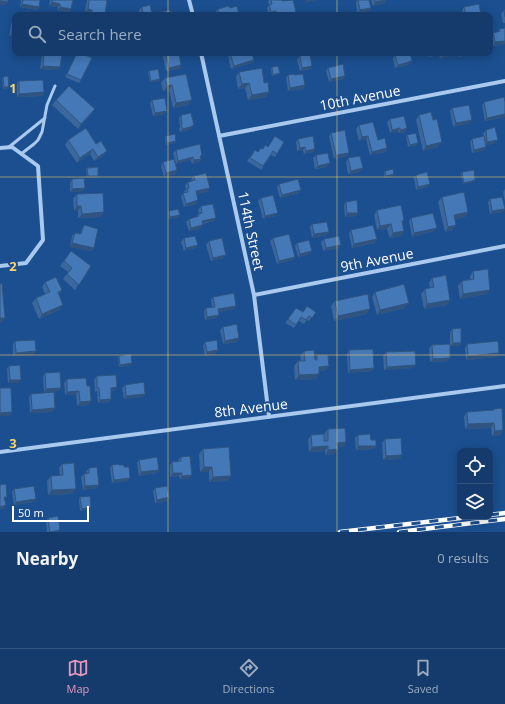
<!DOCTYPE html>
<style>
:root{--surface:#143b6b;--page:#214673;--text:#f1f3f6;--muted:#9dadc1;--line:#33557e;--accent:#e797bd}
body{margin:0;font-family:"Open Sans",sans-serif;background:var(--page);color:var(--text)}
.controls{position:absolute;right:12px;bottom:12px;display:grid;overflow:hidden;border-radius:8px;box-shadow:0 2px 10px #0003}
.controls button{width:36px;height:36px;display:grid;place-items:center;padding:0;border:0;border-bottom:1px solid var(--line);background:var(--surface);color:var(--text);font:20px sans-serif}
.scale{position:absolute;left:12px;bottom:10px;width:77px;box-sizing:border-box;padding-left:4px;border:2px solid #fff;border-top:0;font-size:11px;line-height:14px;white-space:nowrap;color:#fff;-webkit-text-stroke:3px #1b4f8f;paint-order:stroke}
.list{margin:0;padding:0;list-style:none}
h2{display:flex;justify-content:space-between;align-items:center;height:52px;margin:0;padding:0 16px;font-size:17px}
h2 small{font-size:13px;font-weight:400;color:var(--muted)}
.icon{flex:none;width:22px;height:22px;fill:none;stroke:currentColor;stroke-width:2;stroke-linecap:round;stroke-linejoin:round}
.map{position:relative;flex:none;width:505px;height:532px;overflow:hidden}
.search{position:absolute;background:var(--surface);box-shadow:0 2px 10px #0003;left:12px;right:12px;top:12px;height:44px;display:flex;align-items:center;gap:10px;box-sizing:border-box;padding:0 14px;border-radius:8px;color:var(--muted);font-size:15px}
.sheet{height:116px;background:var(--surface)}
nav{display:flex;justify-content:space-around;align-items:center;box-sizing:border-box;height:56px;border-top:1px solid var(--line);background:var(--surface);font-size:11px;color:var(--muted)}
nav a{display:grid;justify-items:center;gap:2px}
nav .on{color:var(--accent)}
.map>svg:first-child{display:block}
</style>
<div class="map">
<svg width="505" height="532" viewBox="0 0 505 532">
<rect width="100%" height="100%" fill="#1b4f8f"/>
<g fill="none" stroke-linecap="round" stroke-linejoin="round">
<path stroke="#a9c9ee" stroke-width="3" d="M9,147L45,118
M21,154L34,144L38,140L42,132L47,105L55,86"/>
<path stroke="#a9c9ee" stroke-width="4" d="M189,0L193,15
M201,53L254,295L269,417
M219,136L505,81
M0,148L12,147L38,166L43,240L26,263L0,266
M254,295L505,246
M0,452L505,386"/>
<defs>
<path id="rail" d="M490,515L505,513
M340,532L469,517
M399,532L505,519"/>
</defs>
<use href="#rail" stroke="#fff" stroke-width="4.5"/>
<use href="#rail" stroke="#1b4f8f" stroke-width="3" stroke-dasharray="9" stroke-linecap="butt"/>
</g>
<path fill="#3a679d" d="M21,0H40L39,7L37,10L20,7Z
M50,0H73L71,9L69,12L57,10L58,7L49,6Z
M87,0H107L105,15H90V13L85,12Z
M269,0H281L296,12L294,15H274V14L269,15L267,8L269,5L268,1Z
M357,0H369L371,8L368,11L357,13L356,3Z
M371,0H386L384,3L373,6Z
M142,7L152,14L171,15H140L139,10Z
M464,7L481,15H463L462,10Z
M230,8L239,15H216L215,12L218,9Z
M504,10H505V23H503L501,14Z
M13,20L15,36H9L11,24Z
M505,28V44L493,46L491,36L493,33L498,32L499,29Z
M44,53H51L57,70L40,69L42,55Z
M77,53L81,80L79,83L65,77Z
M230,53L254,60L252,63L231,69L228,56Z
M427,53H449V56L440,58L439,55L428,57Z
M458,53H477L459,57Z
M166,54L181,65L179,69L166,71L163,57Z
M395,55L410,64L395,68L393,58Z
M300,56L312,66L310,69L300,71L297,60Z
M272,67L280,73L278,75L272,76L271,69Z
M328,68L345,76L343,79L329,82L326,71Z
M149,71L160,79L159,81L150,82L148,72Z
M239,72L264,83L269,92L266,97L248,100L245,88L238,89L236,77Z
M186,74L188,105L173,108L169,90L163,91L161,83L165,78Z
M288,75H294L305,85L303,89L288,91L286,78Z
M3,77L8,88L3,89L2,78Z
M19,81L44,92L42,96L17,97L16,84Z
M56,100L91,114L78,129L52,105Z
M152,100L165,114L153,116L150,103Z
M484,102H505V117L485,121L482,105Z
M452,108L470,123L453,127L450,111Z
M181,115L192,128L187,131L180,132L179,129L180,127L179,118Z
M419,115L438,147L423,151L416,120Z
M390,119L407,128L405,132L398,133V131L390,133L387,122Z
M359,125L378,140L387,148L385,152L370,155L366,139L359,141L356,129Z
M486,130L495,143L486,145V147L484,150L472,153L470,142L472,139L484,136L483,134Z
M331,133L349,153L347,156L334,159L329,136Z
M407,135L417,145L408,147L406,136Z
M166,136L176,141L175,143L166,145L165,137Z
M298,139L313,152L304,154L303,150L297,151L296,142Z
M68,140L96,144L107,151L103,156L94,161L90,154L77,163L65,145Z
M284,142L275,157L271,155L261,170L247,161L255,150L258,152L268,147Z
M176,150L202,155L201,157V159L199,162L192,164L191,160L176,164L173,153Z
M316,155L327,167L315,169L313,158Z
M348,158L360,172L348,174L346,162Z
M163,162L175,174L164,177L161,166Z
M87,168L98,176L97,177L87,178L86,169Z
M385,171L393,176L385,178L384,173Z
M462,172L474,182L463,184L461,174Z
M416,175L428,187L416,190L414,178Z
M194,176L208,191L197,194L198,200L196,204L184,207L181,197L183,193H185L184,192L186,189L185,185L188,182L192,181L191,180Z
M72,179L85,188L82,191L70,192V182Z
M279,184L299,193L280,198L277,187Z
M505,189V202L503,192Z
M77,194L101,217L78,218V211H74L73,199Z
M442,197L468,212L465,217L455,219L453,230L445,232L438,202Z
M261,198L275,216L263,219L258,201Z
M490,199L505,209L502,212L490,214L488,202Z
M346,202L356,216L345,217L344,205Z
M201,206L214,221L202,224L200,229L189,231L186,222L189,219L196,217L198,214L199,213L198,210Z
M377,210L404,220L402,222L401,236L390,238L387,229L377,230L374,215Z
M169,211L180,215L179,217L169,219L168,213Z
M411,218L434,231L412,237L409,221Z
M312,224L327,235L312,238L310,227Z
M84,225L94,248L91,251L70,247L72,236L75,233L80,234L82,228Z
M351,230L375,243L352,248L349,234Z
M184,238L198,245L195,248L184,251L181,242Z
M273,238L295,257L292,260L277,264L270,241Z
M324,239L339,248L323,251L321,242Z
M209,241L224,258L211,261L206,245Z
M297,243L312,251L309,254L298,257L295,246Z
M71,251L91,266L75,290L63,279L68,272L60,266Z
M473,271L490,290L487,294L460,299L458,286L462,281L470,279V276Z
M432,278L450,300L447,305L424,309L421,294L425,289L430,288L429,283Z
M45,282L62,290L59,294V310L39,319L32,303L36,298L45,294L42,287Z
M375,292L405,308L377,315L372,297Z
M213,297L234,309L218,312L219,315L216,318L205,320L204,311L206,308L212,307L211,300Z
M335,301L367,314L334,321L331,306Z
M296,308L303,312H316L309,321L307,320L304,324L299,321L294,328L285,323Z
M223,327L237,342L223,344L220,330Z
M452,329L461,343L459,346H450V332Z
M15,341L34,355L13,356V344Z
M205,342L216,354L205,356L203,346Z
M467,344L497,357L466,360L465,348Z
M432,345L448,361L430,362L429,348Z
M349,350L374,368L372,371L348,373L347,354Z
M304,351L315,359L317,355L329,366L325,371H319L316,379L295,380L294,366L298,361H301L300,356Z
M386,352L413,368L384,370L383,356Z
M119,356L132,363L131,365L119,367L118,357Z
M9,366L19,383H8L7,369Z
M45,373L61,388L59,391L44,392L43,376Z
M97,376L115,390L111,391V399L109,402L98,403L97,391L95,392L94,380Z
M67,379L87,386L89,405L77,406L76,394L65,395L64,383Z
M125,385L143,397L124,399L122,388Z
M31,394L55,408L52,412L30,413L29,397Z
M494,409L503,430L500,435L492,436L491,428L465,429L464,417L467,412L493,410Z
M328,429L346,442L343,447H337L338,449L334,454L325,455V451L309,452L308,440L311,435L324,434Z
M358,435L371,440L376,446L374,449L356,450L355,438Z
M385,439L400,459L383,460L382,443Z
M203,449L227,481L209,482V472H200L199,454Z
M181,457L189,479H180L179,476L170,477V465L172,462L178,461V460Z
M139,460L159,470L157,473L139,476L137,463Z
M62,464L76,489L72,494L48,495L47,481L51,476H60L59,468Z
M112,465H119L124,467L130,478L128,481L112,483L110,468Z
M89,468L99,485L97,488L83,490L81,477L84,474L87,473L86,472Z
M155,488L167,501L155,503L153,491Z
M14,489L33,502L14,505L12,492Z
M80,497L91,507L90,509L80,511L79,499Z
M48,518L58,532H47L46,521Z"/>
<path fill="#305480" d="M306,0H317L304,3Z
M386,0L384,3L373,6L375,2Z
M0,1L8,2L6,5H0Z
M52,2L60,4L58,7L49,6Z
M22,4L39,7L37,10L20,7Z
M60,7L71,9L69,12L57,10Z
M371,8L368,11L357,13L360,10Z
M88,9L92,10L90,13L85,12Z
M276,11L274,14L269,15L271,12Z
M296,12L294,15H284Z
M12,32L15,33V36H9Z
M505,41V44L493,46L495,42Z
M436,53H441L439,55L428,57L430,54Z
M449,53H451L449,56L440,58L442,55Z
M464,53H477L459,57L461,54Z
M254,60L252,63L231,69L234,66Z
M412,61L410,64L395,68L398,65Z
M181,65L179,69L166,71L169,68Z
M43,66L60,67L57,70L40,69Z
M312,66L310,69L300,71L302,68Z
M280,73L278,75L272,76L273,75Z
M345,76L343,79L329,82L331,79Z
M160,79L159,81L150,82L151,81Z
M249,83L245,88L238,89L242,84Z
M172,85L169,90L163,91L167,86Z
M305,85L303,89L288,91L290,88Z
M4,87H9L8,88L3,89Z
M44,92L42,96L17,97L19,94Z
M269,92L266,97L248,100L252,95Z
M192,100L188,105L173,108L176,103Z
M95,109L91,114L78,129L81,124Z
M167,111L165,114L153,116L155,113Z
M505,114V117L485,121L487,118Z
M472,120L470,123L453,127L456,123Z
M194,125L192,128L187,131L180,132L183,129Z
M400,128L398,131L390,133L392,130Z
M407,128L405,132L398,133L401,130Z
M368,136L366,139L359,141L362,137Z
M498,140L495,143L485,145L487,142Z
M176,141L175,143L166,145L167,143Z
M442,142L438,147L423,151L426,146Z
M418,143L417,145L408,147L410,145Z
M305,147L303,150L297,151L300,148Z
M486,147L484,150L472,153L474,150Z
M387,148L385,152L370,155L372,152Z
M93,149L90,154L77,163L80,158Z
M315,149L313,152L304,154L306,151Z
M107,151L103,156L94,161L98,157Z
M349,153L347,156L334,159L336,155Z
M193,157L191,160L176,164L178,161Z
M201,159L199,162L192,164L194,160Z
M330,163L327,167L315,169L318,166Z
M363,168L360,172L348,174L351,171Z
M177,170L175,174L164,177L166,173Z
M394,174L393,176L385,178L386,176Z
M88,176H98L97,177L87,178Z
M475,180L474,182L463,184L464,183Z
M430,184L428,187L416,190L418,187Z
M85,188L82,191L70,192L72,189Z
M210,188L208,191L194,195L196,191Z
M301,190L299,193L280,198L282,195Z
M198,200L196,204L184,207L186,204Z
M77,206H81L78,211H74Z
M505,209L502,212L490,214L492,211Z
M104,212L101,217L78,218L82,214Z
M468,212L465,217L451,220L454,215Z
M278,213L275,216L263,219L265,216Z
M347,213H358L356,216L345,217Z
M180,215L179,217L169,219L170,217Z
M216,218L214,221L199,224L202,221Z
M391,224L387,229L377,230L380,226Z
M203,225L200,229L189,231L191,228Z
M456,225L453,230L445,232L448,227Z
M437,228L434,231L412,237L414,233Z
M404,231L401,236L390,238L393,233Z
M329,232L327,235L312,238L314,234Z
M377,239L375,243L352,248L354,244Z
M72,243L94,248L91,251L70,247Z
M198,245L195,248L184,251L186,248Z
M341,245L339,248L323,251L326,248Z
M312,251L309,254L298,257L300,254Z
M226,255L224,258L211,261L213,258Z
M295,257L292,260L277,264L279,261Z
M490,290L487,294L460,299L463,294Z
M450,300L447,305L424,309L427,304Z
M409,303L405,308L377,315L380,310Z
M63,305L59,310L39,319L42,314Z
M236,306L234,309L215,313L218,309Z
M370,309L367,314L334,321L338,316Z
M219,315L216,318L205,320L207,317Z
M0,318H5L1,323H0Z
M239,338L237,342L223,344L225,341Z
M453,343H461L459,346H450Z
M218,350L216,354L205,356L207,352Z
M36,351L34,355L13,356L16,353Z
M499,353L497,357L466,360L468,356Z
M450,358L448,361L430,362L433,359Z
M132,363L131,365L119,367L120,365Z
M416,365L413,368L384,370L387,367Z
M329,366L325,371L315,372L319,367Z
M374,368L372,371L348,373L350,370Z
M319,374L316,379L295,380L299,375Z
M10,380H21L19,383H8Z
M117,387L115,390L108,391L111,388Z
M61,388L59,391L44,392L46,389Z
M79,391L76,394L65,395L67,392Z
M145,394L143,397L124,399L126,396Z
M111,399L109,402L98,403L100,400Z
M91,401L89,405L77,406L80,402Z
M55,408L52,412L30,413L32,410Z
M12,412L10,416H0V413Z
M494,423L491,428L465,429L468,424Z
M503,430L500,435L492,436L495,431Z
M346,442L343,447L334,448L337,443Z
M328,446L325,451L309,452L312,447Z
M358,446H376L374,449L356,450Z
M338,449L334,454L325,455L328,450Z
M402,455L400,459L383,460L386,456Z
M204,467H212L209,472H200Z
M159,470L157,473L139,476L141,472Z
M173,473H182L179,476L170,477Z
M192,475L189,479H180L182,476Z
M231,476L227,481L209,482L213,477Z
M130,478L128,481L112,483L114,480Z
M99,485L97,488L83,490L85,486Z
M76,489L72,494L48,495L52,490Z
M169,497L167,501L155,503L157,500Z
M36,499L33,502L14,505L16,502Z
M6,505L3,509H0V507Z
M91,507L90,509L80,511L82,509Z
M60,530L58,532H50Z"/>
<path fill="#4478b7" stroke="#305480" d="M0,0H8V2L0,1Z
M23,0H40L39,7L22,4Z
M52,0H73L71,9L60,7V4L52,2Z
M89,0H107L105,15H92V10L88,9Z
M271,0H281L282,1L293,0L296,12L284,15H277L276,11L271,12L269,5L272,4Z
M358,0H369L371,8L360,10Z
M375,0H386L375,2Z
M479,4L481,15H466L464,7Z
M150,5L152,14L170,10L171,15H143L142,7Z
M229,6L230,8L237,6L239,15H219L218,9Z
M504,10H505V17Z
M337,12V15H325V14Z
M46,13L55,14V15H46Z
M13,20L15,21V33L12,32Z
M505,28V41L495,42L493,33L500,31L499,29Z
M44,53H51L62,54L60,67L43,66Z
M77,53H81L92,58L81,80L67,74Z
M170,53H179L181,65L169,68L166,54Z
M230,53H252L254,60L234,66Z
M402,53H410L412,61L398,65L395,55Z
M442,53H449L442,55Z
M310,54L312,66L302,68L300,56Z
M343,64L345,76L331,79L328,68Z
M278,66L280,73L273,75L272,67Z
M262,68L264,83L268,82L269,92L252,95L249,83L242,84L239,72Z
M158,69L160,79L151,81L149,71Z
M186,74L192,100L176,103L172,85L167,86L165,78Z
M294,74V75L303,74L305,85L290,88L288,75Z
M8,76L9,87H4L3,77Z
M43,80L44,92L19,94V81Z
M69,86L95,109L81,124L56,100Z
M504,97L505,102V114L487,118L484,102Z
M165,98L167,111L155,113L152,100Z
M469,105L472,120L456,123L452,108Z
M431,112L433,120L437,119L442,142L426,146L419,115Z
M191,113L194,125L190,127L183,129L181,125H182L181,115Z
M404,116L407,128L401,130L400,128L392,130L390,119Z
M373,122L378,140L385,138L387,148L372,152L368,136L362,137L359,125Z
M495,127L498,140L487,142L486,130Z
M86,128L96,144L101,141L107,151L98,157L93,149L80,158L68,140Z
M345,130L349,153L336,155L331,133Z
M416,133L418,143L410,145L407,135Z
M175,134L176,141L167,143L166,136Z
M275,136L284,142L277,154L273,151L263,166L250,158L255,150L258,152L261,148L263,149L265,145L268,147Z
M313,136L315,149L306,151L305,147L300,148L298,139Z
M484,136L486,147L474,150L472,139Z
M200,144L202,155L200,156L201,159L194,160L193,157L178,161L176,150Z
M328,153L330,163L318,166L316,155Z
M360,156L363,168L351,171L348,158Z
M174,159L177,170L166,173L163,162Z
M98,167V176H88L87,168Z
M393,169L394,174L386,176L385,171Z
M474,170L475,180L464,183L462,172Z
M427,172L430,184L418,187L416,175Z
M206,173L210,188L196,191L198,200L186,204L183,193L188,192L187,189L189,188L188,182L195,180L194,176Z
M84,178L85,188L72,189V179Z
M298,179L301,190L282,195L279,184Z
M464,192L468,212L454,215L456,225L448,227L442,197Z
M103,193L104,212L82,214L81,206H77V194Z
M273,195L278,213L265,216L261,198Z
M502,197L505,209L492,211L490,199Z
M357,200L358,213H347L346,202Z
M213,204L216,218L202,221L203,225L191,228L189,219L199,216L198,214L202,213L201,206Z
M401,205L404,220L402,221L404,231L393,233L391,224L380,226L377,210Z
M178,209L180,215L170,217L169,211Z
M433,213L437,228L414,233L411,218Z
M327,222L329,232L314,234L312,224Z
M84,225L98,229L94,248L72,243L75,233L81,234Z
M373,225L377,239L354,244L351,230Z
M289,234L295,257L279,261L273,238Z
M195,236L198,245L186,248L184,238Z
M339,236L341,245L326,248L324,239Z
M222,238L226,255L213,258L209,241Z
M309,240L312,251L300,254L297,243Z
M71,251L91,266L79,285L67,274L72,268L64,261Z
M488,269L490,290L463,294L462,281L474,279L473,271Z
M446,275L450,300L427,304L425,289L434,287L432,278Z
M56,277L62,290L58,292L63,305L42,314L36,298L50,292L45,282Z
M2,283L5,318H0V284Z
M404,284L409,303L380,310L375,292Z
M234,293L236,306L218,309L219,315L207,317L206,308L215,307L213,297Z
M368,294L370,309L338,316L335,301Z
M307,306L316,312L312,318L309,316L306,320L301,317L296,325L288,319L296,308L303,312Z
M237,324L239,338L225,341L223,327Z
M461,328V343H453L452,329Z
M35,340L36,351L16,353L15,341Z
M217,340L218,350L207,352L205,342Z
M498,341L499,353L468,356L467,344Z
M450,344V358L433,359L432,345Z
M373,349L374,368L350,370L349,350Z
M314,350L315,360H317V355H328L329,366L319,367V374L299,375L298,361H305L304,351Z
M415,351L416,365L387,367L386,352Z
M131,354L132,363L120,365L119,356Z
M20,365L21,380H10L9,366Z
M60,372L61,388L46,389L45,373Z
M116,375L117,387L111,388V399L100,400L99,388H97V376Z
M86,378L87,386H90L91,401L80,402L79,391L67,392V379Z
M144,382L145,394L126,396L125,385Z
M0,388H11L12,412L0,413Z
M54,392L55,408L32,410L31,394Z
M502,408L503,430L495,431L494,423L468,424L467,412L494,410V409Z
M345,428L346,442L337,443L338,449L328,450V446L312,447L311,435L324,434V441H328V429Z
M370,434L371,440H376V446H358V435Z
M401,438L402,455L386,456L385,439Z
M229,447L231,476L213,477L212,467H204L203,449Z
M190,456L192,475L182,476V473H173L172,462L181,461V457Z
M157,457L159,470L141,472L139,460Z
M74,463L76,489L52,490L51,476L63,475L62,464Z
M119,464V465H124V467H129L130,478L114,480L112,465Z
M97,467L99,485L85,486L84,474L89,473V468Z
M6,484L7,497H4L6,505L0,507V485Z
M34,486L36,499L16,502L14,489Z
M167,486L169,497L157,500L155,488Z
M90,496L91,507L82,509L80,497Z
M58,516L60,530L50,532L48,518Z"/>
<path fill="none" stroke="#ffd166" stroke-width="1" stroke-opacity="0.55" d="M168,0V15M337,0V15M168,53V532M337,53V532M0,177H505M0,355H505"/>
<g text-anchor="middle" stroke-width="4" stroke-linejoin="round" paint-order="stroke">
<g font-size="14" fill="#fff" stroke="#1b4f8f">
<text transform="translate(360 98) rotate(-11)" y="5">10th Avenue</text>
<text transform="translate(251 231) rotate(78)" y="5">114th Street</text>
<text transform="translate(377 260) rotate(-11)" y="5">9th Avenue</text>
<text transform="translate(251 408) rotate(-7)" y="5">8th Avenue</text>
</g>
</g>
<g font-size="13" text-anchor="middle" font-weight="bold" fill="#ffd166" stroke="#1b4f8f" stroke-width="4" stroke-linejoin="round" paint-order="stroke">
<text x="13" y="93">1</text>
<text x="13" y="271">2</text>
<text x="13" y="448">3</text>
</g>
</svg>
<div class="controls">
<button><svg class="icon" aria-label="locate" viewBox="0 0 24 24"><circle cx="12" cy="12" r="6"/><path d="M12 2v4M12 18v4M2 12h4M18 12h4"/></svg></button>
<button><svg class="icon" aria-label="layers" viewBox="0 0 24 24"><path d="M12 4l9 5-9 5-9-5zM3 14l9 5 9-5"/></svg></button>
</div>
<div class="scale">50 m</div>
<div class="search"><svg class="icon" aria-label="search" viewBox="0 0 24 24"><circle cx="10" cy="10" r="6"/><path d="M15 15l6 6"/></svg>Search here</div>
</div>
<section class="sheet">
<h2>Nearby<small>0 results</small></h2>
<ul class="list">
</ul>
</section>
<nav>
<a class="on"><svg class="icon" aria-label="map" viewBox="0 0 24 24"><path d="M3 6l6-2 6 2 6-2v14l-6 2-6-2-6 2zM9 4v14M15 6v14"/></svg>Map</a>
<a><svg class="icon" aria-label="directions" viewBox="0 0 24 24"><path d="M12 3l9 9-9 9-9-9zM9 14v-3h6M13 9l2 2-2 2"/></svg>Directions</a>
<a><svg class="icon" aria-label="saved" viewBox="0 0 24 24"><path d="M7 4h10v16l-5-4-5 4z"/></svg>Saved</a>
</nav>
